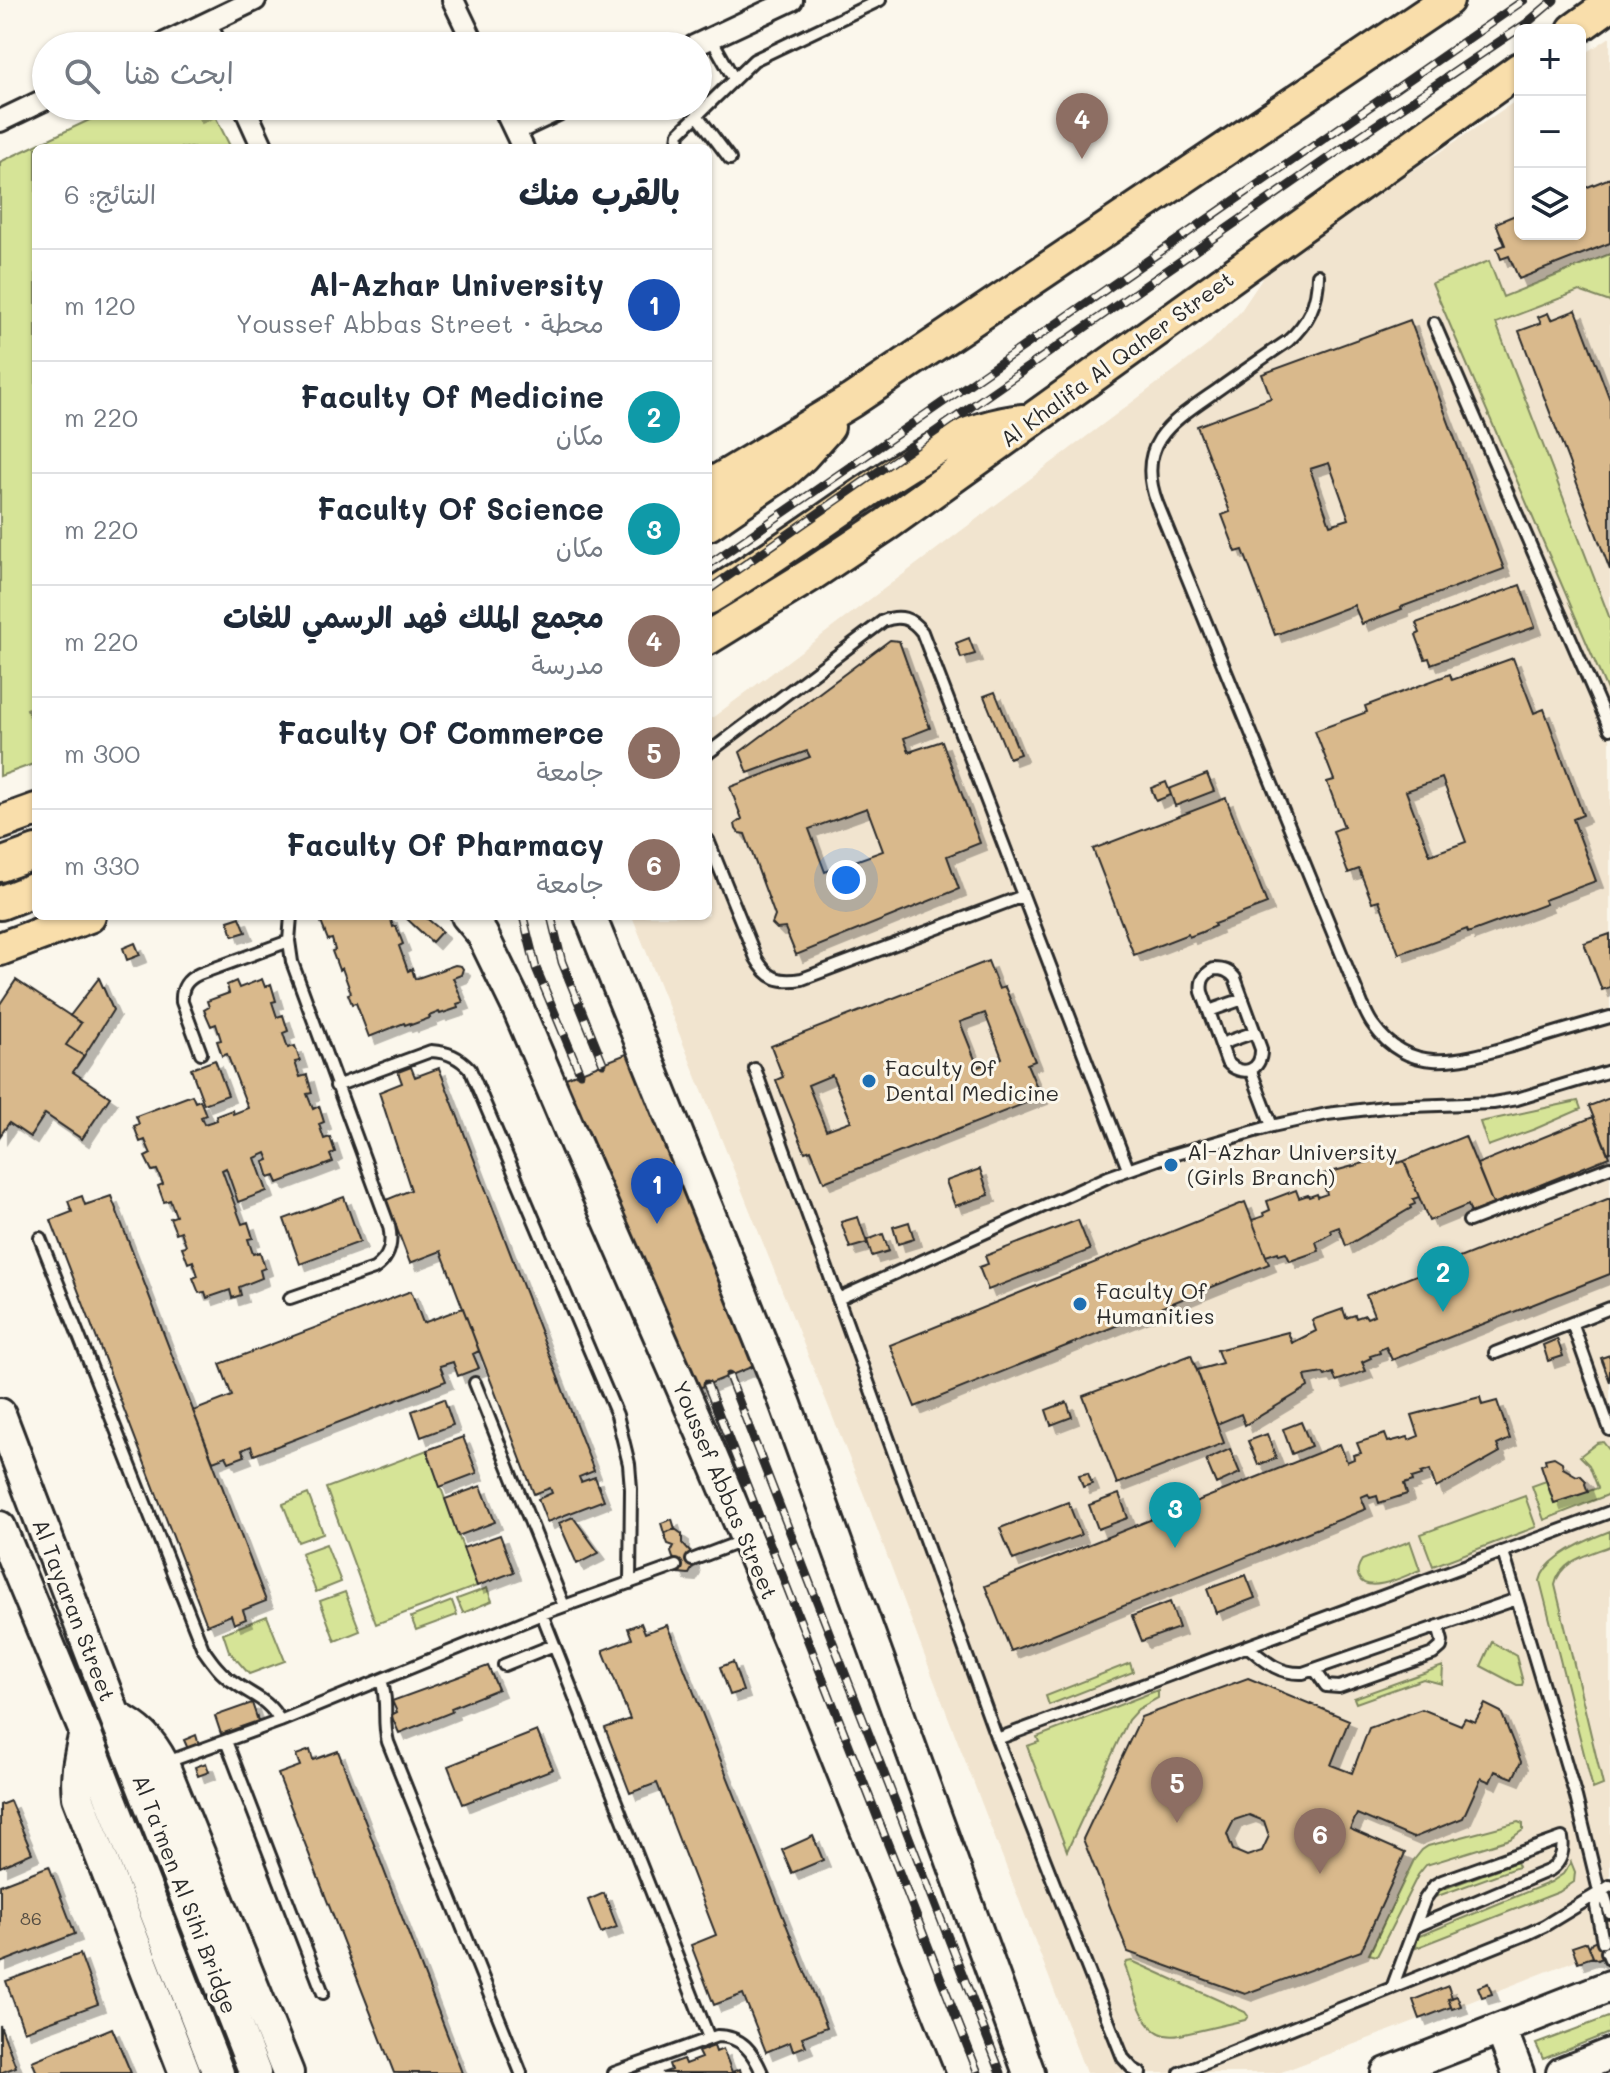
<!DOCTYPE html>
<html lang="ar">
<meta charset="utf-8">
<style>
:root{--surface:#fff;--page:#f2f2f3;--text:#1f2937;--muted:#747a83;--line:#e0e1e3;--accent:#7c3aed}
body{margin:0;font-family:Mali,"Playpen Sans Arabic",sans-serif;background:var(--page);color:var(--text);direction:rtl}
.controls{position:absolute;right:24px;top:24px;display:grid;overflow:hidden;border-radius:12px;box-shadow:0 2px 6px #0004}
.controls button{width:72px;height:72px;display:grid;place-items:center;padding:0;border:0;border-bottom:2px solid var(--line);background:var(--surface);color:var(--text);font:40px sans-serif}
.you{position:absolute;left:846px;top:880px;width:28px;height:28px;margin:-20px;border:6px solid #fff;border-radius:50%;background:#1a73e8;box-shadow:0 0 0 12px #1a73e833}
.badge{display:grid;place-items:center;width:52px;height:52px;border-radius:50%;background:var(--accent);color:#fff;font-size:26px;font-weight:700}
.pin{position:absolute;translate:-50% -66px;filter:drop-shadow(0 2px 4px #0008)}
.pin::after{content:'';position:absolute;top:42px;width:28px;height:24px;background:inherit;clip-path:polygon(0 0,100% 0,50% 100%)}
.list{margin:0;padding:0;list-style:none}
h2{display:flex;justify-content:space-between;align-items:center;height:104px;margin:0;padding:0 32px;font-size:34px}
h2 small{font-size:26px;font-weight:400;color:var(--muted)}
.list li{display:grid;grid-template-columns:52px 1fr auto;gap:24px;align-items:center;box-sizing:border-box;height:112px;padding:0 32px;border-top:2px solid var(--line)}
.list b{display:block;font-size:30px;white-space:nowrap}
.list p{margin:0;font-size:26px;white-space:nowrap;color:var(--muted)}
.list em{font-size:26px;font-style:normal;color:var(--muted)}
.icon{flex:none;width:44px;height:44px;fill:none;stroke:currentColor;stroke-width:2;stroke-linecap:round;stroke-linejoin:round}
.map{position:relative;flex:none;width:1610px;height:2073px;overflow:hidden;direction:ltr}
.search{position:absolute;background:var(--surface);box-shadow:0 2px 6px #0004;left:32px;top:32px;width:680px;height:88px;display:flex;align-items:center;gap:20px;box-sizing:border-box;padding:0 28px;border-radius:44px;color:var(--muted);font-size:30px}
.panel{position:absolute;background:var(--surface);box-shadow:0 2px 6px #0004;left:32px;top:144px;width:680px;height:776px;border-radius:12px;direction:rtl}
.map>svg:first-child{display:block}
</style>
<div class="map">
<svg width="1610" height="2073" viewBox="0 0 1610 2073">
<defs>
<filter id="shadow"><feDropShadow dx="7" dy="7" stdDeviation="0" flood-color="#0004"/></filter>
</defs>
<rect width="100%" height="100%" fill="#fbf7ec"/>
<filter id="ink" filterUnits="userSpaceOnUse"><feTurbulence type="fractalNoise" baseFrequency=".0125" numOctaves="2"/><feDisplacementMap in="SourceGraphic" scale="16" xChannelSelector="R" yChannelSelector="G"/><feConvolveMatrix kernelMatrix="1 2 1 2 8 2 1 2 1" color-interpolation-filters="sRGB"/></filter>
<g filter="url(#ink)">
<path fill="#f1e4cf" d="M1610,37V1954L1598,1960L1593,1957L1578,1962L1576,1960L1452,2009L1451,2007L1279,2073H1086L920,1644L870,1510L632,916H708V721L1207,346L1240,312L1266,273L1392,184L1520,98V234H1580V57Z"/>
<path fill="#d6e497" stroke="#808861" stroke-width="2" d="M119,106H210L231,148H36V704L27,709L36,731V763L0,776V162Z
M1610,254V302L1579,291L1496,323L1610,619V697L1432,283L1489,261L1503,297Z
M1578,1101L1581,1109L1535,1129L1488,1146L1480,1122Z
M1603,1442L1610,1451V1479L1608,1480L1610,1494L1544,1520L1532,1486L1546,1481L1554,1503L1598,1488L1589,1465L1580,1456L1597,1443Z
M427,1450L477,1586L376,1624L326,1488Z
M308,1494L323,1533L298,1542L283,1504Z
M1525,1496L1536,1527L1433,1566L1421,1534Z
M1610,1531V1546C1590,1554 1560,1560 1555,1585L1603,1785L1593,1789L1540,1581C1544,1558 1589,1539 1610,1531Z
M1410,1541L1420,1570C1407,1575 1368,1595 1359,1578C1356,1571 1358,1566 1362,1560Z
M326,1544L341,1582L316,1592L301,1553Z
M487,1588L492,1601L463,1613L457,1599Z
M345,1592L360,1631L335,1641L320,1601Z
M452,1601L457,1615L416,1630L411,1617Z
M267,1616L285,1661L249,1674L229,1651L223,1633Z
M1492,1642L1516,1656L1523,1682L1522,1685H1517L1481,1666Z
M1130,1663L1133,1672L1049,1705L1046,1696Z
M1443,1666L1442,1684L1423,1679L1356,1703L1354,1698Z
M1158,1690V1698L1138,1709L1128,1720L1067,1851L1027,1746L1039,1742L1037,1737Z
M1518,1822L1523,1824V1830L1510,1839L1426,1865L1418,1875L1377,1956L1369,1954L1414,1860L1422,1850L1428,1846Z
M1516,1862L1518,1867L1435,1897L1433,1893Z
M1571,1862L1575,1872L1574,1882L1559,1892L1416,1948L1417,1937L1551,1882L1563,1874Z
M1132,1961L1245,2012L1248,2016L1245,2020L1180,2035C1142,2043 1136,1993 1125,1966L1127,1962Z
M1608,2017L1610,2018L1609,2033L1543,2059L1536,2044Z"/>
<path fill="#d9b98c" stroke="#2b2b2b" stroke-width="2" fill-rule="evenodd" filter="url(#shadow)" d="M194,106H208L210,109L195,116L191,107Z
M1610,178V243L1519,279L1509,256L1501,259L1497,248L1505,245L1496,223L1520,213V234H1580V190Z
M1576,310L1610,400V570L1519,331L1541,323L1538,317L1548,313L1551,320Z
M1410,320L1504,569L1401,607L1402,609L1362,624L1354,605L1275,635L1243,550L1236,552L1222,515L1230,512L1197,426L1271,398L1262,374ZM1329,463L1349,519L1330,525L1310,469Z
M1520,585L1535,627L1431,664L1429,658L1425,659L1416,635L1420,633L1416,623Z
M969,638L975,654L961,658L956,643Z
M890,640L899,641L930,728L904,738L909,752L942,741L980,843L947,856L959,889L796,955L785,928L777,929L772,924L775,916L745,834L739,833L736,829L735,824L742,819L730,787L810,757L807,751L748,773L740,752ZM867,808L883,851L825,872L809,829Z
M1513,658L1534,713L1544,709L1583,815L1573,819L1596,881L1544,900L1546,904L1468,933L1467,929L1399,954L1379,900L1372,902L1359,869L1348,873L1342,857L1333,831L1344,827L1327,782L1334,780L1315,731L1367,712L1365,706L1450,674L1452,680ZM1442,778L1466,842L1430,855L1406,791Z
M995,692L1020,754L1009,758L984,696Z
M1207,774L1214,791L1175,806L1169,789Z
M1166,782L1171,795L1156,801L1151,788Z
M1226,798L1267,904L1214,924L1215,926L1202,932L1189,937L1188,934L1134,955L1093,849Z
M322,916H390L393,927L396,926L403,944L399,946L408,971L412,969L415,979L455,965L461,966L463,969L461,975L453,978L463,1002L457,1004L458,1008L440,1014L439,1012L429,1016L430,1018L411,1025L410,1023L405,1025L404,1023L369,1037L356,1003L352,1004L348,994L351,993L342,968L339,970L332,951L335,950L332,939L328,940L321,922L324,921Z
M408,916H424L442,931L432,942L406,918Z
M240,917L246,932L233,936L228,921Z
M1610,934V987L1602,990L1584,943Z
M135,943L140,955L127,960L123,948Z
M988,961L999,989L1005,987L1035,1061L1027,1064L1041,1097L824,1182L811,1150L805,1152L776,1080L783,1077L771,1046ZM985,1013L1002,1058L978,1067L960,1022ZM832,1075L851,1121L826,1130L808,1085Z
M99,978L113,1010L84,1056L66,1045L81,1023L70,1016Z
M262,979L265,987L271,984L276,1001L272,1002L277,1017L283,1015L288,1031L283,1033L288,1048L295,1046L300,1061L295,1062L300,1077L307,1075L312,1093L307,1094L313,1109L319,1106L324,1122L319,1124L324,1139L330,1137L335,1152L330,1155L333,1162L278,1183L275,1176L269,1178L264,1162L269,1160L266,1153L255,1158L267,1191L238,1202L226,1168L222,1170L242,1224L248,1222L253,1238L248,1239L253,1254L260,1252L265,1268L260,1270L262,1278L239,1287L241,1295L232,1298L230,1290L207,1298L205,1292L199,1293L193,1278L198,1276L193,1261L188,1263L182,1247L186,1246L181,1231L176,1233L170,1218L176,1216L170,1200L164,1202L158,1186L163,1184L157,1170L152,1171L145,1157L151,1154L145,1140L140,1142L134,1126L139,1124L136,1116L192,1095L195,1102L200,1100L206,1115L201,1117L204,1124L217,1120L216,1116L232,1110L233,1114L248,1108L227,1054L222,1056L217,1041L221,1040L216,1024L211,1026L204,1010L209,1007L207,1001L229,993L227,985L236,981L239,988Z
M16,980L81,1023L66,1045L84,1056L73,1072L110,1097L82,1139L45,1114L30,1137L9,1123L0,1136V1004Z
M634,1051L759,1364L684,1394L553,1083Z
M215,1060L228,1095L204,1104L191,1069Z
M411,1067L415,1077L439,1068L594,1471L579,1477L581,1482L595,1477L604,1500L547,1522L538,1499L552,1493L550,1488L534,1494L441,1251L410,1263L386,1200L411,1190L379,1092L402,1083L398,1072Z
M1610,1098V1152L1608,1153L1589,1106Z
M1593,1117L1609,1157L1493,1204L1477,1164Z
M1465,1136L1493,1204L1471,1213L1468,1205L1429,1221L1404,1161Z
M1390,1156L1391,1161L1396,1159L1398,1163L1404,1161L1419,1197L1413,1199L1415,1204L1410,1206L1411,1208L1346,1246L1339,1227L1331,1230L1332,1233L1316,1242L1319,1251L1290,1261L1286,1253L1279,1255L1278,1252L1266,1256L1252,1220L1264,1216L1263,1213L1270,1210L1267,1201L1296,1190L1299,1198L1308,1195L1309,1197L1317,1194L1318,1197L1327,1194L1320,1175Z
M980,1169L989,1195L955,1206L946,1181Z
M82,1196L85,1205L111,1196L266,1601L243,1610L246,1619L234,1624L231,1615L207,1625L51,1220L72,1212L68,1201Z
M344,1197L360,1242L300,1264L284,1219Z
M1610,1198V1274L1392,1360L1386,1347L1379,1350L1380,1353L1370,1356L1371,1358L1362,1362L1366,1371L1336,1381L1333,1373L1325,1376L1323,1373L1305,1376L1308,1387L1245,1425L1241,1414L1217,1424L1197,1370L1222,1363L1217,1350L1288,1332L1292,1343L1316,1331L1312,1320L1343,1309L1346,1318L1355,1315L1356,1318L1365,1315L1367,1318L1374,1315L1366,1295Z
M1245,1202L1269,1264L915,1407L890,1345Z
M858,1217L867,1243L850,1248L841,1222Z
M1078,1220L1090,1250L988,1290L979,1267L988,1264L985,1256Z
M909,1222L914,1239L898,1244L893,1227Z
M883,1234L889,1251L872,1256L867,1240Z
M411,1291L423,1323L463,1308L479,1351L473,1354L479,1368L458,1376L453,1362L440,1366L446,1381L254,1455L251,1446L242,1450L245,1456L229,1462L226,1456L213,1461L193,1411L232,1396L220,1364Z
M1557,1339L1563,1356L1548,1361L1543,1345Z
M1191,1355L1224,1443L1117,1484L1083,1396Z
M1610,1355V1382L1601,1358Z
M1480,1397L1482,1405L1497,1401L1510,1439L1497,1445L1500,1452L1436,1488L1430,1470L1421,1473L1422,1475L1412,1478L1413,1481L1404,1484L1407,1494L1379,1503L1377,1496L1370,1498L1368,1494L1361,1497L1366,1509L1011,1651L985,1586L1340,1444L1347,1462L1354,1459L1353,1455L1361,1453L1357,1443L1385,1434L1388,1442L1408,1437L1409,1440L1419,1436L1412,1415Z
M444,1399L453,1425L421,1437L412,1411Z
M1067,1402L1072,1417L1051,1425L1046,1410Z
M1301,1422L1311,1446L1292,1454L1283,1429Z
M1267,1434L1276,1458L1258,1465L1248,1441Z
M463,1437L477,1473L440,1487L427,1450Z
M1230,1449L1240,1473L1216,1484L1206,1460Z
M1554,1457L1562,1462L1563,1468L1577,1476L1580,1475L1586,1481L1585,1484L1588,1492L1554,1503L1541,1465L1546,1463L1545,1459Z
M1088,1473L1092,1484L1083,1487L1079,1475Z
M481,1486L495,1522L458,1536L445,1499Z
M1119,1494L1128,1518L1098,1529L1089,1505Z
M1068,1502L1081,1535L1013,1560L1000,1528Z
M573,1517L599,1553L577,1564L559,1523Z
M672,1519L675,1529L664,1533L661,1523Z
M675,1529L682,1534V1543L690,1552L693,1567L689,1574L678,1573L676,1566L678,1561L673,1558L671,1552L674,1546L668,1544L664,1533Z
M500,1535L514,1572L477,1586L463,1548Z
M1246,1575L1255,1598L1216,1613L1207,1589Z
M1170,1602L1179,1628L1142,1641L1132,1616Z
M641,1623L645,1633L667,1625L827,2027L802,2037L806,2046L793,2051L790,2042L766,2052L743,1994L714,2005L691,1945L716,1935L657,1783L630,1793L605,1728L630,1719L603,1650L632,1639L628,1628Z
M733,1662L743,1691L730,1695L720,1667Z
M488,1666L498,1689L451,1708L452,1712L399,1733L391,1715L397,1712L392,1701Z
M1248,1678L1349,1720L1331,1765L1352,1773L1369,1728L1422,1709L1461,1725L1465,1718L1475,1722L1485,1704L1501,1712L1521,1762L1513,1778L1495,1771L1490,1782L1481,1778L1463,1818L1413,1838L1357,1814L1350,1829L1405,1853L1361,1951L1245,1994L1128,1952L1083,1839L1141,1717ZM1249,1815L1264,1821L1269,1836L1262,1851L1247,1856L1233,1850L1227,1834L1234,1820Z
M252,1703L258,1721L221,1734L215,1716Z
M537,1731L553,1769L463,1804L448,1766Z
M196,1735L199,1745L188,1749L184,1740Z
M310,1750L313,1760L338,1751L462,2073H394L278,1774L300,1766L296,1755Z
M206,1763L209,1772L198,1776L195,1767Z
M10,1801L32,1853L0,1867V1805Z
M813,1836L823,1860L792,1873L782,1850Z
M49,1866L75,1934L0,1963V1885Z
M604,1893L617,1927L601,1933L588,1900Z
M1610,1935V1954L1598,1960L1593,1957L1589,1947L1592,1942Z
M1587,1942L1593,1957L1578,1962L1572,1947Z
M80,1954L98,2004L24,2031L6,1981Z
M1488,1983L1492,1994L1482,1997L1478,1987Z
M1448,1986L1452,1998L1448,1999L1451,2007L1420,2019L1413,2000Z
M1457,1996L1461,2006L1452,2009L1448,1999Z
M0,2025L16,2067L0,2073Z
M112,2028L131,2073H37L32,2061Z
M714,2046L716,2052L723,2049L732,2072L740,2069L741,2073H662L671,2070L669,2064L683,2059L685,2064L701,2058L698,2052Z"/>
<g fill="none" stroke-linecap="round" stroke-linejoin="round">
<defs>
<path id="lane" d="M711,38L734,79
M697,115L730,159
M682,148L678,141L679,133L754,60L880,0
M1318,275C1318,303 1308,323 1288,341C1264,357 1240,374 1216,391C1173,421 1134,443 1157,503L1362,1004C1366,1012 1369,1020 1374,1026C1411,1078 1465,1059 1515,1045C1547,1035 1578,1026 1610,1017
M1434,323L1610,729
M708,753L883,621C900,614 911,618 922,632L1128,1169
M708,840L756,958C768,979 779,983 802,979L1023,896
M1214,969C1224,969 1229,971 1235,978L1261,1049C1262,1071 1242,1078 1227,1062L1202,992C1200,981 1204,974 1214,969Z
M1209,1011L1243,999
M1221,1044L1255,1032
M201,1053L182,1002C181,988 186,980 199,974L289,941
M755,1069L997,1739L1123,2058L1133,2069L1140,2073
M1251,1071L1272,1126
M336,1086L431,1051C448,1052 459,1057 470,1069L617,1415L629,1464L631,1489L630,1583
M1469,1221L1610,1167
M40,1238L203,1649C212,1662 221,1675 235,1683C254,1697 268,1699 280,1721
M290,1298L374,1269C390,1258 393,1244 389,1226L292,962L289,941L291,916
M838,1299L1108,1177L1159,1159L1272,1126L1327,1114L1385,1107L1493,1103L1517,1099L1610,1071
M1572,1323L1610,1430
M1495,1353L1610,1308
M475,1383L564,1606
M1503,1552L1576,1797L1599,1891L1605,1897L1610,1913
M692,1560L742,1541
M542,1614L709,2038
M1247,1646C1265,1661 1278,1674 1303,1673L1517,1599
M504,1665L554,1645
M1315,1670L1326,1686L1339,1687L1433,1654L1441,1647L1442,1641L1438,1626
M381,1680C389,1703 382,1720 388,1742L521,2073
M997,1739L1610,1512
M226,1741L323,1993
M167,1762L280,1721L542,1614L676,1566
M1599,1891L1596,1906L1603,1942
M1607,1952L1610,1959
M1392,1988L1425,1899L1435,1885L1442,1881L1562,1838C1564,1851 1561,1863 1550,1870L1415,1927
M614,2073L717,2036C742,2036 753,2052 762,2073
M1180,2073L1529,1933L1544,1926L1610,1886"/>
<path id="street" d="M453,0L475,46
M206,24L216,46
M159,46L255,0
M694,46L792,0
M244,106L263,148
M503,106L523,148
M0,121L46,99
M515,130L566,106"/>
<path id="secondary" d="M467,916L482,934L517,1006L576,1145L701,1431L812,1695L963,2073
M590,916L785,1402L1029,2073
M0,1414L115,1716L255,2073
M0,1527L85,1732L218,2073
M115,1716C139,1729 150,1739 163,1764L288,2073
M85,1732C80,1755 75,1774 78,1797L185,2073
M1501,2029L1518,2073
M1387,2073L1610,1986
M1562,2073L1610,2054"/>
<path id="primary" d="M1574,30L1610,4
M708,487L851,401L1447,0
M708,524L784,472L802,456L828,427
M708,598C755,569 801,537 847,505C902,468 955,428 1023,421
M708,638L812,574L887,524L1520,69
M0,823L36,810
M0,865L36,852
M0,903L36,889
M0,949L89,916"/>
</defs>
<use href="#lane" stroke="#2b2b2b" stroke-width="16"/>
<use href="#street" stroke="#2b2b2b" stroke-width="26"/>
<use href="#secondary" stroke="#2b2b2b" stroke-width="36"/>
<use href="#primary" stroke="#2b2b2b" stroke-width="38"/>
<use href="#lane" stroke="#fbf7ec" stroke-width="10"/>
<use href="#street" stroke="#fbf7ec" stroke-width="20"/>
<use href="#secondary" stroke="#fbf7ec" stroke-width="30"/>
<use href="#primary" stroke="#f9deab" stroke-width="32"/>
<defs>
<path id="rail" d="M708,565L1524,0
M708,590L1360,136L1527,23L1554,0
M523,916L536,968L580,1073
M551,916L562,962L603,1063
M729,1376L1001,2073
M707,1384L978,2073"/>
</defs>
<use href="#rail" stroke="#2b2b2b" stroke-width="9"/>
<use href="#rail" stroke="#fbf7ec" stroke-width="6" stroke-dasharray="18" stroke-linecap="butt"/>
</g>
</g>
<g fill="#1f6fb2" stroke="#fbf7ec" stroke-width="3">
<circle cx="869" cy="1081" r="8"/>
<circle cx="1171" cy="1165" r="8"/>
<circle cx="1080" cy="1304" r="8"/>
</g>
<g text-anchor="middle" stroke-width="6" stroke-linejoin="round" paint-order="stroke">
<g font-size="18" fill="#564e43">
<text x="31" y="1925">86</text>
</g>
<g font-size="22" fill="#2b2b2b" stroke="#fbf7ec">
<text transform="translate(1117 359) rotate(-36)" y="8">Al Khalifa Al Qaher Street</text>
<text transform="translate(725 1490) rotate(67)" y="8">Youssef Abbas Street</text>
<text transform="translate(74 1610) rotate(69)" y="8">Al Tayaran Street</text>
<text transform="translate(185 1894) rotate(69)" y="8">Al Ta'men Al Sihi Bridge</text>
</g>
<g font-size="22" fill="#2b2b2b" stroke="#fbf7ec" text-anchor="start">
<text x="885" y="1076">Faculty Of<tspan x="885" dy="25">Dental Medicine</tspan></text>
<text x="1187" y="1160">Al-Azhar University<tspan x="1187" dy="25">(Girls Branch)</tspan></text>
<text x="1096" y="1299">Faculty Of<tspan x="1096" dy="25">Humanities</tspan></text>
</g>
</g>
</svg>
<div class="controls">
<button>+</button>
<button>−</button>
<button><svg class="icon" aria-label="layers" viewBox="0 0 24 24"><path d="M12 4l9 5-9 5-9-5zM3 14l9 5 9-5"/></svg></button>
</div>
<div class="you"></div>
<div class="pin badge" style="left:657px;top:1224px;background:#1a4fb4">1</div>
<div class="pin badge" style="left:1443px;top:1312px;background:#0f9aa8">2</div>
<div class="pin badge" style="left:1175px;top:1548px;background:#0f9aa8">3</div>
<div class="pin badge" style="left:1082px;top:159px;background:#8d6e63">4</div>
<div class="pin badge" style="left:1177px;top:1823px;background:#8d6e63">5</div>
<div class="pin badge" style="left:1320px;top:1874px;background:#8d6e63">6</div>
<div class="search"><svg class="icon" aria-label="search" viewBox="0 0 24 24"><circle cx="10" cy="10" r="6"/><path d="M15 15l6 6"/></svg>ابحث هنا</div>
<section class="panel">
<h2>بالقرب منك<small>النتائج: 6</small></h2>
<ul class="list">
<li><span class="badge" style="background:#1a4fb4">1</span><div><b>Al-Azhar University</b><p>محطة · Youssef Abbas Street</p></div><em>120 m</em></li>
<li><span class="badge" style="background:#0f9aa8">2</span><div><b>Faculty Of Medicine</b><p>مكان</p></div><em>220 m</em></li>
<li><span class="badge" style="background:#0f9aa8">3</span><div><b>Faculty Of Science</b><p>مكان</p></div><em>220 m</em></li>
<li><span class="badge" style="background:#8d6e63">4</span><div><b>مجمع الملك فهد الرسمي للغات</b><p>مدرسة</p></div><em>220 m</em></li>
<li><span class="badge" style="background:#8d6e63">5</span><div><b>Faculty Of Commerce</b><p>جامعة</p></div><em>300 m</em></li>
<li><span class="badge" style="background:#8d6e63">6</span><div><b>Faculty Of Pharmacy</b><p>جامعة</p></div><em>330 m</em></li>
</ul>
</section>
</div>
